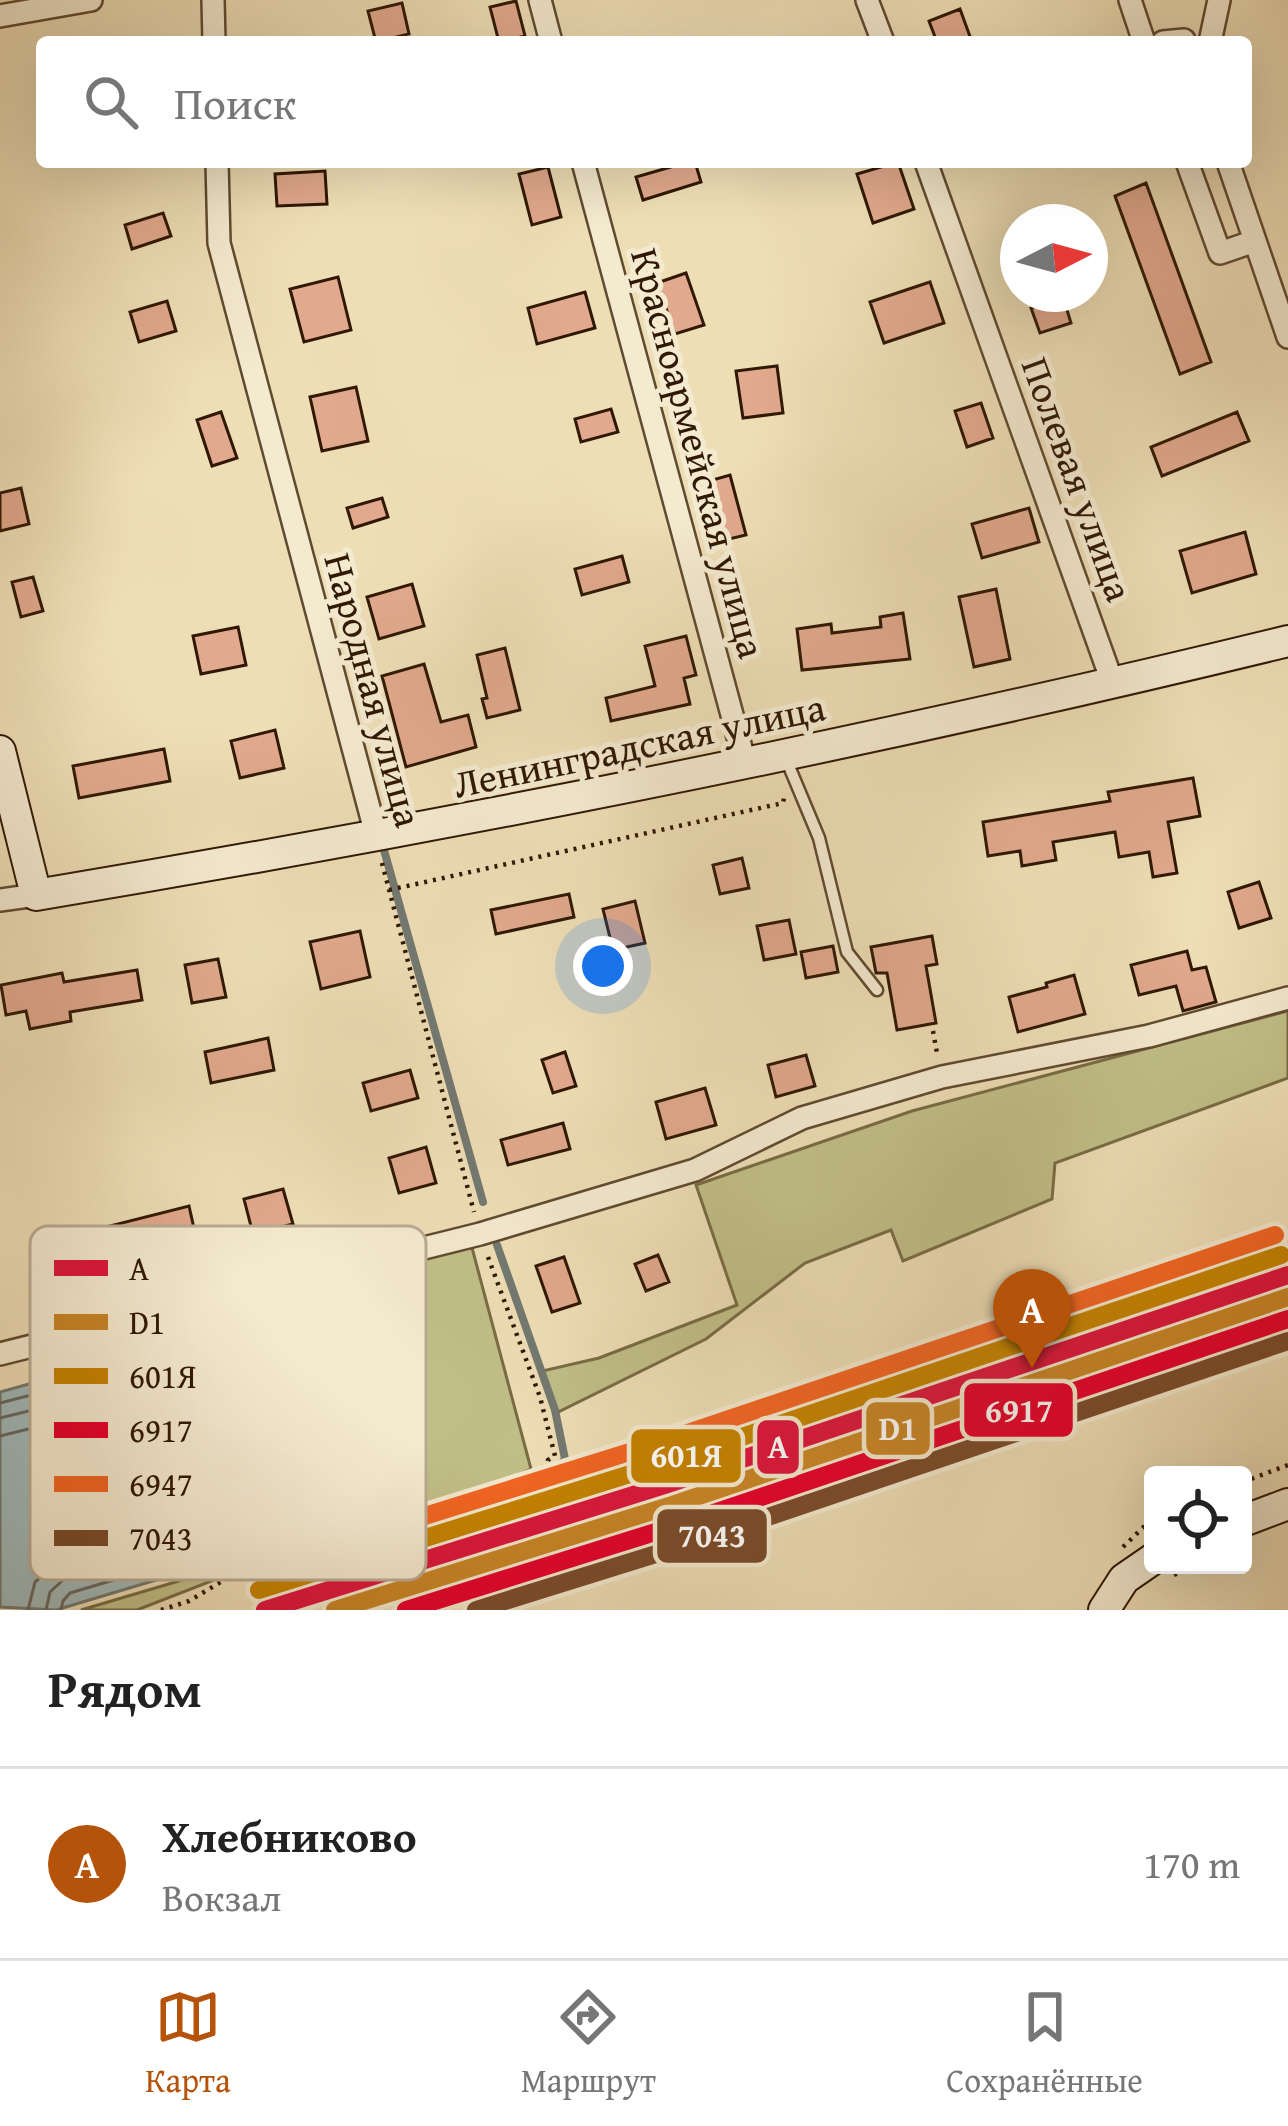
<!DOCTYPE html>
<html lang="ru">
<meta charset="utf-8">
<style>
:root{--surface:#fff;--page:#f2f2f2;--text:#222;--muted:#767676;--line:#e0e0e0;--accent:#b45309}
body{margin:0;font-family:"Gentium Book Plus",serif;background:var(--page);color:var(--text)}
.controls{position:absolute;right:36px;bottom:36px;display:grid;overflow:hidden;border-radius:12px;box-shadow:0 12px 48px #0002}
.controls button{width:108px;height:108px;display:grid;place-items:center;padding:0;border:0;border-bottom:3px solid var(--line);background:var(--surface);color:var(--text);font:60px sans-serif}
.compass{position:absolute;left:1000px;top:204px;width:108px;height:108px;border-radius:50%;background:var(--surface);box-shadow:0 12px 48px #0002;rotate:84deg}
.you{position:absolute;left:603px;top:966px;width:42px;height:42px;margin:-30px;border:9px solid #fff;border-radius:50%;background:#1a73e8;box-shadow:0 0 0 18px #1a73e833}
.badge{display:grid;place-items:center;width:78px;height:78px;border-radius:50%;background:var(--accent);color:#fff;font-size:39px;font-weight:700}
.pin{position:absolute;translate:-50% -99px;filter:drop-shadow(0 3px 6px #0008)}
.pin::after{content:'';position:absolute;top:63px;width:42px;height:36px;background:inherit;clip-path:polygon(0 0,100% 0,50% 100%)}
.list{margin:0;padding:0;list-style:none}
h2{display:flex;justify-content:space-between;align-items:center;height:156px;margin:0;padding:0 48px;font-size:51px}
h2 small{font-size:39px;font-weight:400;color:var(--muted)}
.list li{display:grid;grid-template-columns:78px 1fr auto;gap:36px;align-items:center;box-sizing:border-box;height:192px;padding:0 48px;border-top:3px solid var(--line)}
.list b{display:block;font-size:45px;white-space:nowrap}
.list p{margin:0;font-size:39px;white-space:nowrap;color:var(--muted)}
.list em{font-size:39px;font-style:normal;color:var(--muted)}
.icon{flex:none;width:66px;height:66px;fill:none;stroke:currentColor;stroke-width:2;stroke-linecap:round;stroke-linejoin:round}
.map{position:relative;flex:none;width:1288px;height:1610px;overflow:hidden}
.search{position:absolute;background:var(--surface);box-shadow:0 12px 48px #0002;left:36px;right:36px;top:36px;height:132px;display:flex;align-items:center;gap:30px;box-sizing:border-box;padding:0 42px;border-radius:12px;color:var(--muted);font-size:45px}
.sheet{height:348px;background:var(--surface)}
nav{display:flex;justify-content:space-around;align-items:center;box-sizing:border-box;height:168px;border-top:3px solid var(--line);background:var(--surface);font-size:33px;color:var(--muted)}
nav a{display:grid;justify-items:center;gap:6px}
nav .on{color:var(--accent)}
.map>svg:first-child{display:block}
</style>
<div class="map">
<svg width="1288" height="1610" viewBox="0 0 1288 1610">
<rect width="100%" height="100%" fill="#eedeb6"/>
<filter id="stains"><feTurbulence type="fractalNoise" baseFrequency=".00167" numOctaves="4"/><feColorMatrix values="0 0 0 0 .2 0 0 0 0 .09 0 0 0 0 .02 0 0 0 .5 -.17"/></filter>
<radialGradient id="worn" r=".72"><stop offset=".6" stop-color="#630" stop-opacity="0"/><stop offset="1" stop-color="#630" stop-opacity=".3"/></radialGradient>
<path fill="#c1bf88" stroke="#786c46" stroke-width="3" d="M1288,1011V1078L1055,1163L1052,1199L903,1261L891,1230L805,1263L706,1339L554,1414L542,1371L599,1358L737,1305L696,1185L912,1111Z
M471,1244L531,1469L401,1527L306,1544L137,1610H81L226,1567L290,1530L360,1510L365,1503L348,1452L296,1339L246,1300Z"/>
<path fill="#a0b9ba" stroke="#737971" stroke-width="3" d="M265,1326L295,1343L313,1391L342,1446L361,1500L335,1513L292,1523L223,1560L56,1610L0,1607V1392L133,1355Z"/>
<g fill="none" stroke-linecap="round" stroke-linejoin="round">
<path stroke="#68685f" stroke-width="3" d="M0,1403L221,1346L263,1339L285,1353L346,1489L343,1498L288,1511L217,1549L70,1593L63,1601L61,1610
M0,1418L260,1354L273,1363L327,1481L323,1488L283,1497L212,1535L63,1580L50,1592L46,1610
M0,1436L254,1373L303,1468L300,1475L272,1482L205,1518L56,1564L35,1582L28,1610"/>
<path stroke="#737971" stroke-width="8" d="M382,843L483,1202
M497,1245L555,1410L565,1459L558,1468"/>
</g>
<path fill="#e1a98d" stroke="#301804" stroke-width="3" d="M516,1L525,36L499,42L490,7Z
M402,3L409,34L376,42L368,11Z
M960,9L972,42H937L929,21Z
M688,162H695L701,182L643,200L636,177Z
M898,162L914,209L873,223L857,174Z
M548,167L561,217L532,225L519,174Z
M325,171L327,204L277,206L275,174Z
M1146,183L1211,362L1180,374L1115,196Z
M163,213L171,236L132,249L125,225Z
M686,273L704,325L675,334L657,283Z
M338,277L351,330L304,342L290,289Z
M930,282L944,323L884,343L870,302Z
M585,292L595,328L537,344L528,308Z
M1063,297L1071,323L1040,333L1031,308Z
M167,301L176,331L139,342L130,312Z
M777,366L783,413L743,418L736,371Z
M356,387L368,441L322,451L310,397Z
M981,403L993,438L967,447L955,411Z
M611,409L618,432L581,442L575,419Z
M221,412L237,458L212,466L197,420Z
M1237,412L1249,441L1162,476L1151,447Z
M730,475L746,535L725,540L709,481Z
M21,488L29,524L0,531V493Z
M382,498L388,517L353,528L347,508Z
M1029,508L1039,542L982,558L972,524Z
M1245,532L1256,574L1192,593L1180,551Z
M622,556L629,582L582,595L575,569Z
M33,577L43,611L21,617L12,582Z
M412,584L424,626L379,639L367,597Z
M996,589L1010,659L974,667L959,597Z
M903,613L910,659L802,670L797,629L831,624L832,633L881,627L880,617Z
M238,627L246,665L201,674L193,636Z
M686,636L696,675L684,678L690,704L611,721L606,698L655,686L645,646Z
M505,648L520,710L487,718L482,699L487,698L477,655Z
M424,664L441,722L468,715L476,747L406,767L382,676Z
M275,730L284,768L240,778L231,741Z
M164,749L170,781L79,798L73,766Z
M1193,778L1200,816L1168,822L1177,873L1153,877L1149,852L1119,857L1115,832L1053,842L1056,860L1022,866L1020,851L988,856L983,822L1110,801L1108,792Z
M742,858L749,888L720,894L713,865Z
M1259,882L1271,918L1239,928L1228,892Z
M569,894L574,917L496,934L491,910Z
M635,901L645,943L613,950L603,909Z
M789,920L796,954L764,960L757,926Z
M360,931L370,977L321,989L310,942Z
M932,936L937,964L926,966L936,1023L897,1030L887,973H876L871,947Z
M833,946L838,972L806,978L801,952Z
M1187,951L1192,970L1206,967L1216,1002L1183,1011L1176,986L1139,995L1131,965Z
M218,959L226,997L192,1003L185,965Z
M137,970L142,1000L70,1012L71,1021L30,1029L26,1011L6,1015L1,985L62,973L64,982Z
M1074,975L1085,1014L1018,1032L1009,997L1047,987L1046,983Z
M268,1038L274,1070L211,1083L205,1052Z
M565,1052L576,1086L553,1093L542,1060Z
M806,1055L815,1086L776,1097L768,1065Z
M410,1070L418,1098L371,1111L363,1083Z
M705,1088L716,1125L666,1139L656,1102Z
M563,1123L570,1149L508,1165L501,1140Z
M426,1147L436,1183L399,1193L389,1158Z
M283,1189L293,1224L253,1234L244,1199Z
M189,1206L195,1233L176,1238L180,1256L88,1275L78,1234Z
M658,1255L669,1282L646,1291L635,1264Z
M564,1257L580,1303L552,1312L536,1266Z"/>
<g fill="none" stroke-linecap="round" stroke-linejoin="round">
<defs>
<path id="lane" d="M786,759L819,838L847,952L877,990"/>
<path id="street" d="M213,0L214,42
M540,0L551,42
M867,0L883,42
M1130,0L1144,42
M0,16L91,0
M1163,42L1184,40
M1210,42L1219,0
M217,162L219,243L377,838
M583,162L745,763
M926,162L1113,684
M1187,162L1220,253L1255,241
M1228,162L1288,337
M0,900L36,895
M0,1354L480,1234L695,1170L802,1118L942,1077L1149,1036L1288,998"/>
<path id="secondary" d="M0,751L36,895C456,825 874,742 1288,641
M1243,1521L1288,1504
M1104,1610L1124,1579L1153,1559"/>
</defs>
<use href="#lane" stroke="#604a30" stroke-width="15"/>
<use href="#street" stroke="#604a30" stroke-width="26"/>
<use href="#secondary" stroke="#301804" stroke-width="34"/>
<path stroke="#301804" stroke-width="4.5" stroke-dasharray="3 6" stroke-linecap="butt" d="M382,863L474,1212
M389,890L783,803L784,798
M933,1031L937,1053
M488,1257L540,1397L555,1456L548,1460L552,1481
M1243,1482L1288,1465
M1123,1547L1153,1518
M1174,1575L1196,1565
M161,1610L189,1601L229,1577L307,1551L401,1532L472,1503L550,1477"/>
<use href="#lane" stroke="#f4ead0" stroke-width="10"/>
<use href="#street" stroke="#f4ead0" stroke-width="21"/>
<use href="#secondary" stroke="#f4ead0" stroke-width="30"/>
<defs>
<path id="rail-1" d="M265,1610L665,1485L1288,1275"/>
<path id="rail-2" d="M335,1610L672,1505L1288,1297"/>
<path id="rail-3" d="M259,1590L659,1465L1281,1255"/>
<path id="rail-4" d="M406,1610L678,1525L1288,1319"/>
<path id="rail-5" d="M252,1570L652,1445L1275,1235"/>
<path id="rail-6" d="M476,1610L685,1545L1288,1341"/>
</defs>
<use href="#rail-1" stroke="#f4ead0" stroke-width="27"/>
<use href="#rail-2" stroke="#f4ead0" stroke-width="27"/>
<use href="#rail-3" stroke="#f4ead0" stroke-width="27"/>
<use href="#rail-4" stroke="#f4ead0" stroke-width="27"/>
<use href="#rail-5" stroke="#f4ead0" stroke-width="27"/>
<use href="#rail-6" stroke="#f4ead0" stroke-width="27"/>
<use href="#rail-1" stroke="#dc143c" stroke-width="18"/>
<use href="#rail-2" stroke="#c78425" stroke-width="18"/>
<use href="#rail-3" stroke="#c58201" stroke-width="18"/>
<use href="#rail-4" stroke="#e4002b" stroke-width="18"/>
<use href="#rail-5" stroke="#f26522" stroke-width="18"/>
<use href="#rail-6" stroke="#7a4b2a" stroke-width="18"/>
</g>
<g text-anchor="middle" stroke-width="10" stroke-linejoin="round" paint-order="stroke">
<g font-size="39" fill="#301804" stroke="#f4ead0">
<text transform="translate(699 453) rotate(75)" y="14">Красноармейская улица</text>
<text transform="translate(1078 479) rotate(70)" y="14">Полевая улица</text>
<text transform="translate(374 690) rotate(75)" y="14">Народная улица</text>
<text transform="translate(639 745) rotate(-12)" y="14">Ленинградская улица</text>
</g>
</g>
<rect x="30" y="1226" width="396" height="354" rx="18" fill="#f4ead0" stroke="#b9ab93" stroke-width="3"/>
<rect x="54" y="1260" width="54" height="16" fill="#dc143c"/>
<rect x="54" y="1314" width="54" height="16" fill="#c78425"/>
<rect x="54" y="1368" width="54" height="16" fill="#c58201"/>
<rect x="54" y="1422" width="54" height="16" fill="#e4002b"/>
<rect x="54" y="1476" width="54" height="16" fill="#f26522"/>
<rect x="54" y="1530" width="54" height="16" fill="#7a4b2a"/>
<g font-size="33" fill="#301804">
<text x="129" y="1280">A</text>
<text x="129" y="1334">D1</text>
<text x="129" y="1388">601Я</text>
<text x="129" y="1442">6917</text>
<text x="129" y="1496">6947</text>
<text x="129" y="1550">7043</text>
</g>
<g stroke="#f4ead0" stroke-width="4.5">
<rect x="962" y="1381" width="113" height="58" rx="12" fill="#e4002b"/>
<rect x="864" y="1400" width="68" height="57" rx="12" fill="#c78425"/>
<rect x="755" y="1418" width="46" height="58" rx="12" fill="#dc143c"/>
<rect x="629" y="1427" width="114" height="58" rx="12" fill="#c58201"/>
<rect x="655" y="1507" width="114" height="58" rx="12" fill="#7a4b2a"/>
</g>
<g font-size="33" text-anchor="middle" font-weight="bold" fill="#fff">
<text x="1019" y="1422">6917</text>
<text x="898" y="1440">D1</text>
<text x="778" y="1458">A</text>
<text x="686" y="1467">601Я</text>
<text x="712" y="1547">7043</text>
</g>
<rect width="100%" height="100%" filter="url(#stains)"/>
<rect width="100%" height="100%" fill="url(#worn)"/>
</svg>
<div class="controls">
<button><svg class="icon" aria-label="locate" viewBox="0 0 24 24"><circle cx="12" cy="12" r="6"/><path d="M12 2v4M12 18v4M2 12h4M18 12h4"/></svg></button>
</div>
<svg class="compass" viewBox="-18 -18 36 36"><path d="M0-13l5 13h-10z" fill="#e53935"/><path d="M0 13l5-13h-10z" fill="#767676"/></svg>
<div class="you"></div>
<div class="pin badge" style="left:1032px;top:1368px">A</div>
<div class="search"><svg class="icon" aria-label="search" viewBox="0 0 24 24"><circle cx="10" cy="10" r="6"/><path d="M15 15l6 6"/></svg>Поиск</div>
</div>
<section class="sheet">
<h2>Рядом<small></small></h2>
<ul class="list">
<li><span class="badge">A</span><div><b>Хлебниково</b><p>Вокзал</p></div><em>170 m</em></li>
</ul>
</section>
<nav>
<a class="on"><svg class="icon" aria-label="map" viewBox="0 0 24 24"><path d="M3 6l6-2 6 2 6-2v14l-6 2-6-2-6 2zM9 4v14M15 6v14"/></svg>Карта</a>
<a><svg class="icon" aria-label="directions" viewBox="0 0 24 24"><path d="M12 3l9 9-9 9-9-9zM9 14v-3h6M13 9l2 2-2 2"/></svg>Маршрут</a>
<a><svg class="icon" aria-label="saved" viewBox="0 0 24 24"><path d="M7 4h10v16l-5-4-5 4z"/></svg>Сохранённые</a>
</nav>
